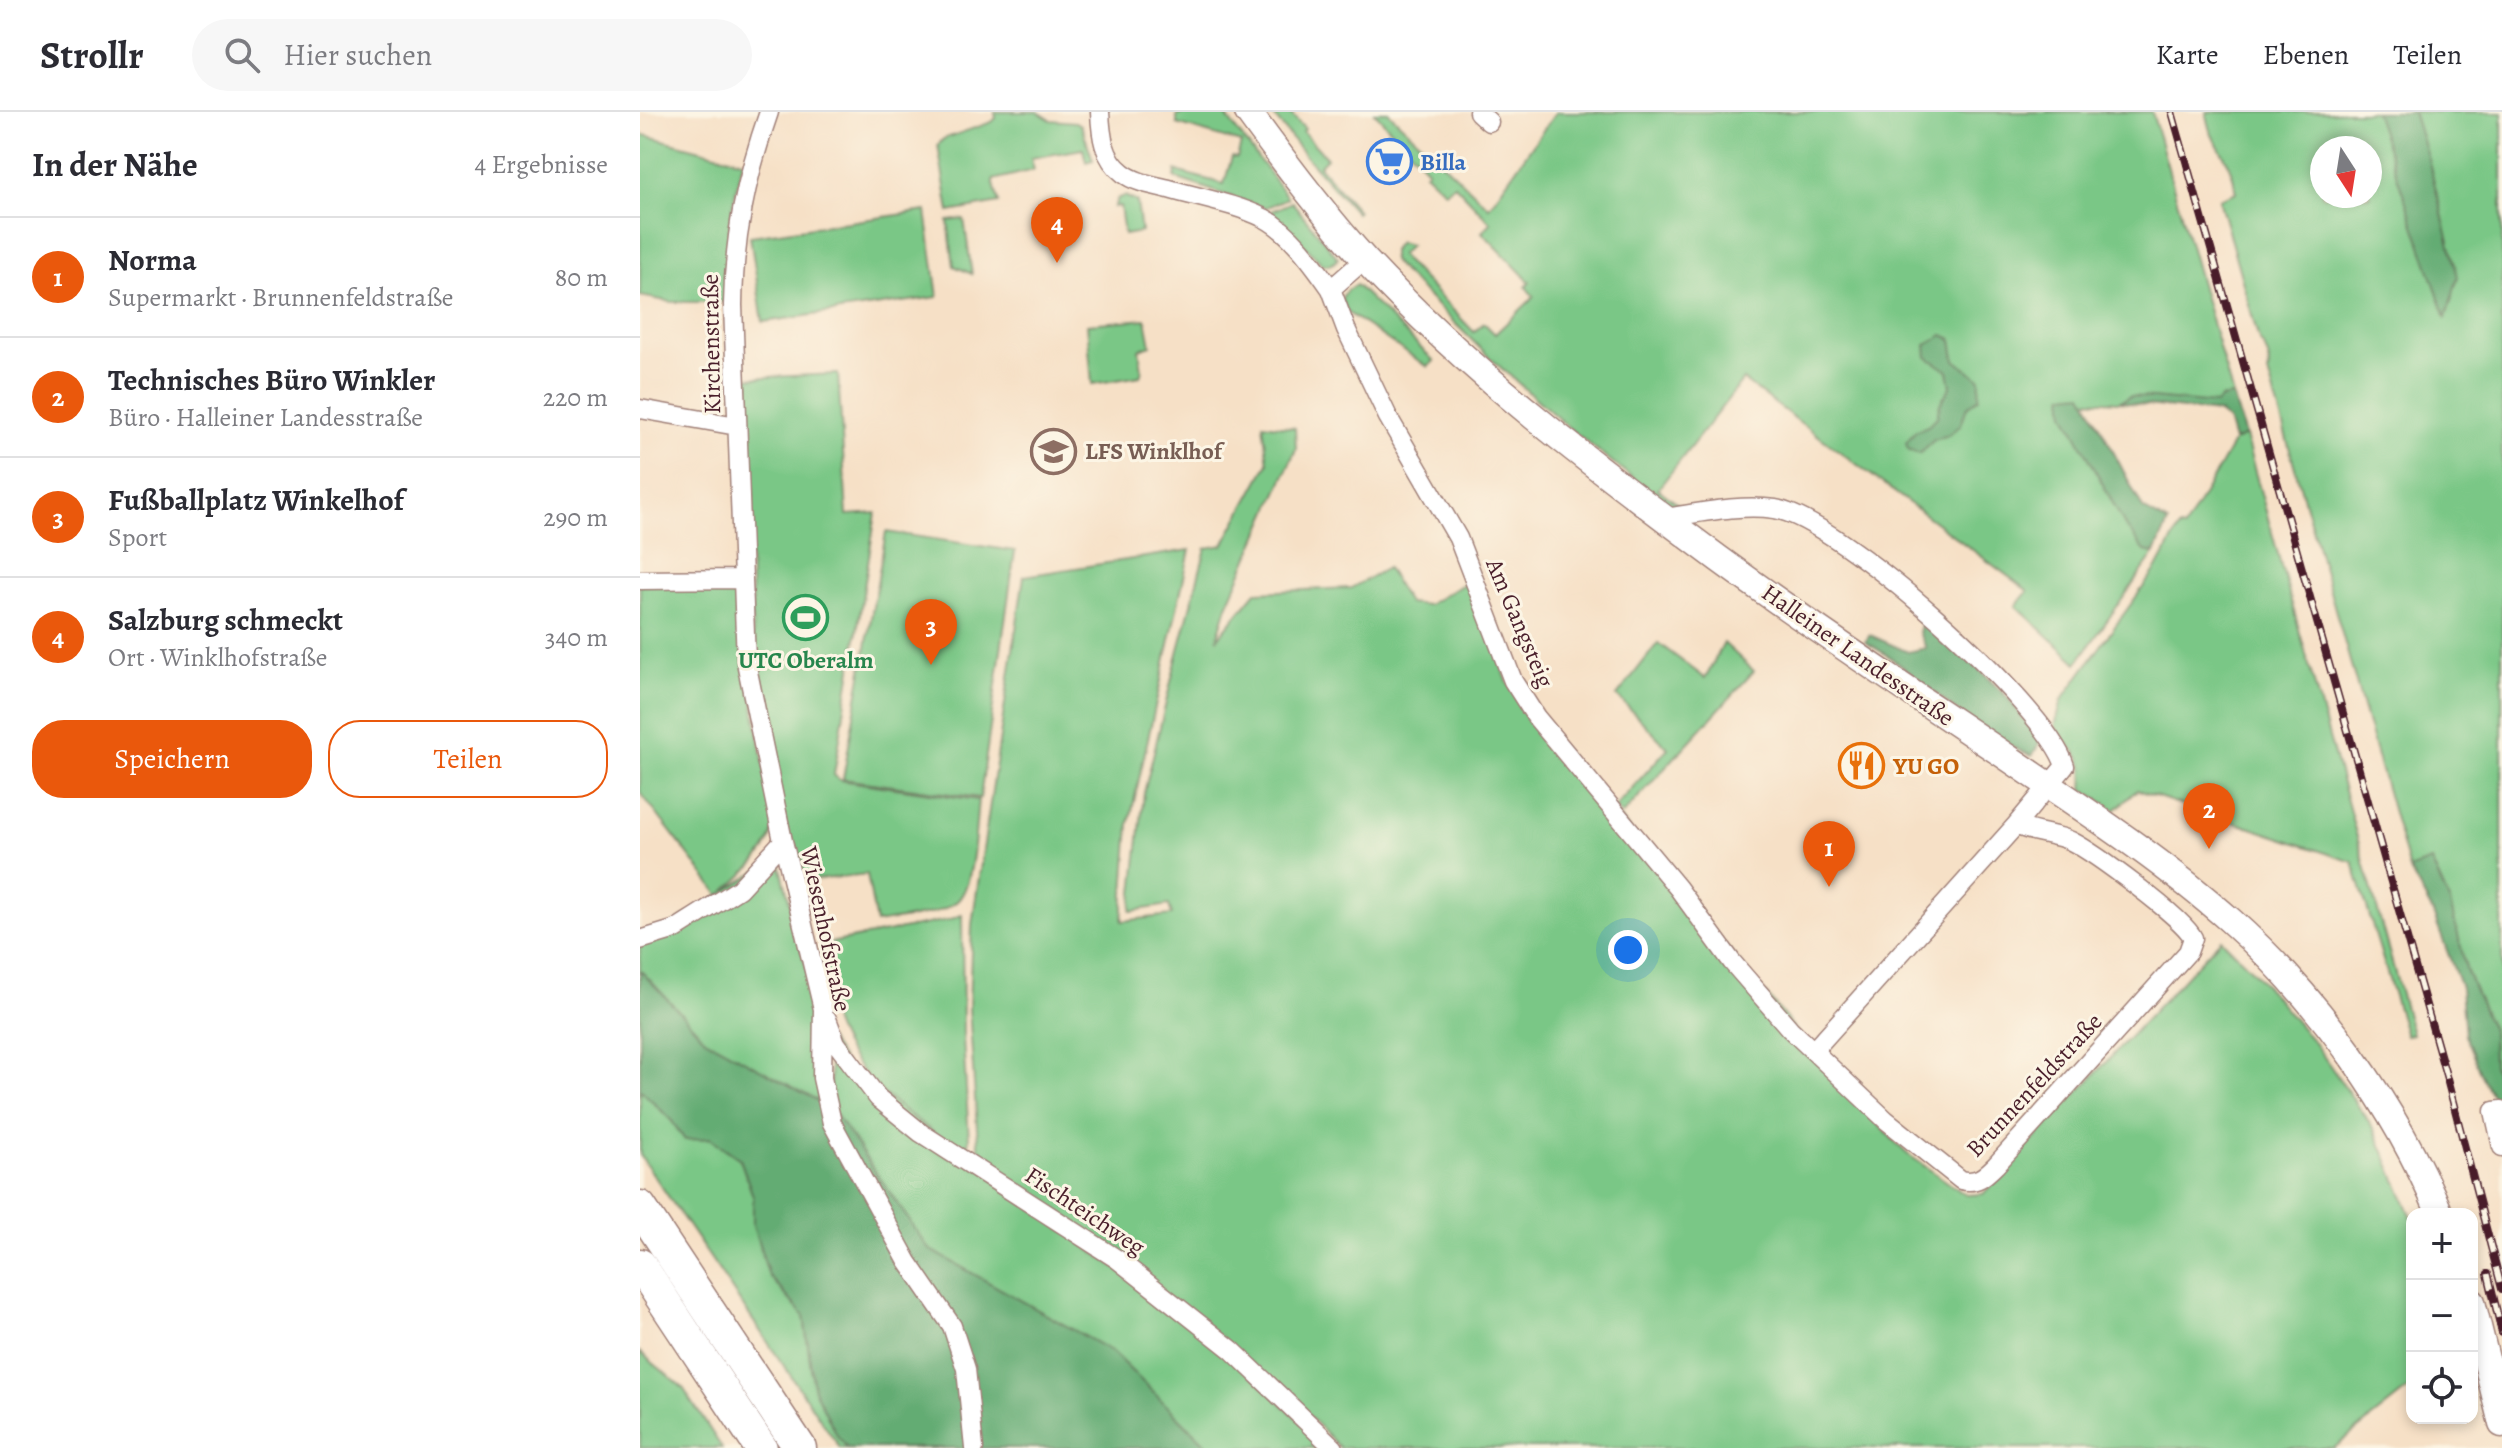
<!DOCTYPE html>
<html lang="de">
<meta charset="utf-8">
<style>
:root{--surface:#fff;--page:#f7f7f7;--text:#2b2b33;--muted:#7c7c81;--line:#e1e1e2;--accent:#ea580c}
body{margin:0;font-family:Alegreya,serif;background:var(--page);color:var(--text)}
.controls{position:absolute;right:24px;bottom:24px;display:grid;overflow:hidden;border-radius:16px;box-shadow:0 4px 12px #0003}
.controls button{width:72px;height:72px;display:grid;place-items:center;padding:0;border:0;border-bottom:2px solid var(--line);background:var(--surface);color:var(--text);font:40px sans-serif}
.compass{position:absolute;left:1670px;top:24px;width:72px;height:72px;border-radius:50%;background:var(--surface);box-shadow:0 4px 12px #0003;rotate:168deg}
.you{position:absolute;left:988px;top:838px;width:28px;height:28px;margin:-20px;border:6px solid #fff;border-radius:50%;background:#1a73e8;box-shadow:0 0 0 12px #1a73e833}
.badge{display:grid;place-items:center;width:52px;height:52px;border-radius:50%;background:var(--accent);color:#fff;font-size:26px;font-weight:700}
.pin{position:absolute;translate:-50% -66px;filter:drop-shadow(0 2px 4px #0008)}
.pin::after{content:'';position:absolute;top:42px;width:28px;height:24px;background:inherit;clip-path:polygon(0 0,100% 0,50% 100%)}
.list{margin:0;padding:0;list-style:none}
h2{display:flex;justify-content:space-between;align-items:center;height:104px;margin:0;padding:0 32px;font-size:34px}
h2 small{font-size:26px;font-weight:400;color:var(--muted)}
.list li{display:grid;grid-template-columns:52px 1fr auto;gap:24px;align-items:center;box-sizing:border-box;height:120px;padding:0 32px;border-top:2px solid var(--line)}
.list b{display:block;font-size:30px;white-space:nowrap}
.list p{margin:0;font-size:26px;white-space:nowrap;color:var(--muted)}
.list em{font-size:26px;font-style:normal;color:var(--muted)}
.actions{display:flex;gap:16px;padding:24px 32px}
.actions a{flex:1;padding:18px 0;border:2px solid var(--accent);border-radius:32px;text-align:center;font-size:28px;color:var(--accent)}
.actions .main{background:var(--accent);color:#fff}
.icon{flex:none;width:44px;height:44px;fill:none;stroke:currentColor;stroke-width:2;stroke-linecap:round;stroke-linejoin:round}
.map{position:relative;flex:none;width:1862px;height:1336px;overflow:hidden}
header{display:flex;align-items:center;gap:48px;box-sizing:border-box;height:112px;padding:0 40px;background:var(--surface);border-bottom:2px solid var(--line)}
header strong{font-size:38px}
nav{display:flex;gap:44px;margin-inline-start:auto;font-size:28px}
.search{width:560px;height:72px;background:var(--page);display:flex;align-items:center;gap:20px;box-sizing:border-box;padding:0 28px;border-radius:44px;color:var(--muted);font-size:30px}
main{display:flex}
aside{flex:1;background:var(--surface)}
.map>svg:first-child{display:block}
</style>
<header>
<strong>Strollr</strong>
<div class="search"><svg class="icon" aria-label="search" viewBox="0 0 24 24"><circle cx="10" cy="10" r="6"/><path d="M15 15l6 6"/></svg>Hier suchen</div>
<nav><a>Karte</a><a>Ebenen</a><a>Teilen</a></nav>
</header>
<main>
<aside>
<h2>In der Nähe<small>4 Ergebnisse</small></h2>
<ul class="list">
<li><span class="badge">1</span><div><b>Norma</b><p>Supermarkt · Brunnenfeldstraße</p></div><em>80 m</em></li>
<li><span class="badge">2</span><div><b>Technisches Büro Winkler</b><p>Büro · Halleiner Landesstraße</p></div><em>220 m</em></li>
<li><span class="badge">3</span><div><b>Fußballplatz Winkelhof</b><p>Sport</p></div><em>290 m</em></li>
<li><span class="badge">4</span><div><b>Salzburg schmeckt</b><p>Ort · Winklhofstraße</p></div><em>340 m</em></li>
</ul>
<div class="actions"><a class="main">Speichern</a><a>Teilen</a></div>
</aside>
<div class="map">
<svg width="1862" height="1336" viewBox="0 0 1862 1336">
<rect width="100%" height="100%" fill="#fcf5e5"/>
<filter id="ink" filterUnits="userSpaceOnUse"><feTurbulence type="fractalNoise" baseFrequency=".0125" numOctaves="2"/><feDisplacementMap in="SourceGraphic" scale="16" xChannelSelector="R" yChannelSelector="G"/><feConvolveMatrix kernelMatrix="1 2 1 2 8 2 1 2 1" color-interpolation-filters="sRGB"/></filter>
<filter id="wash" filterUnits="userSpaceOnUse"><feTurbulence type="fractalNoise" baseFrequency=".006" numOctaves="4" result="noise"/><feDisplacementMap in="SourceGraphic" scale="32" xChannelSelector="R" yChannelSelector="G"/><feGaussianBlur stdDeviation="1.8" result="paint"/><feColorMatrix in="noise" values="0 0 0 0 0 0 0 0 0 0 0 0 0 0 0 0 0 1.4 0 .05"/><feComposite in="paint" operator="in"/></filter>
<g filter="url(#wash)">
<rect width="100%" height="100%" fill="#f6e0c6"/>
<path fill="#7ac786" stroke="#627358" stroke-width="2" fill-rule="evenodd" d="M355,0H398L411,8L436,10L441,13L453,48L446,50L443,37L391,46L394,58L353,68L359,91L309,100L298,33L303,27L352,10L356,6Z
M547,0H583L648,86L625,96L535,66L536,59L584,72L592,45L597,46L601,31L537,12V4Z
M631,0H649L665,17L663,20L687,46L679,54L718,99L716,101L667,46Z
M734,0H748L849,95L916,0H1512L1593,284L1581,286L1576,293L1491,284L1479,290L1447,288L1442,281L1505,439L1515,441L1437,551L1376,494L1388,479L1103,268L1018,377L1040,394H1028L928,315L850,246L752,149V138L759,130L770,133L760,143L834,220L844,211L855,222L894,185L886,175L890,170L842,120L851,111L814,72L805,80L785,61L788,58Z
M1566,0H1862V975L1853,954L1852,918L1827,860L1810,791L1791,749L1769,757L1628,261C1631,247 1627,239 1619,228L1579,87L1597,80L1590,54L1572,23ZM1682,36H1730V84H1682Z
M0,22L103,49L90,105L85,190H32L0,184Z
M485,84L497,90L501,120L484,123L480,94L474,95L478,86Z
M652,90L698,146C695,152 688,154 682,152L631,99Z
M286,99L298,185L123,210L110,124Z
M324,107L332,162L314,154L308,109Z
M716,173L794,249L788,255L708,201L701,187L707,178Z
M506,207L511,233L499,237L502,259L500,264L452,272L447,212Z
M198,262L207,403L236,401L194,663L200,668L338,688C335,713 335,775 316,790C298,804 258,807 236,811L227,762L157,770L114,559L104,266Z
M623,312L655,316L656,337L587,494L577,527L616,480L711,476L747,456L768,491L787,493L829,469L868,571L1211,985L1266,1041L1326,1083L1343,1082L1581,827L1613,859L1675,932L1734,1017L1772,1105V1257L1769,1260L1772,1274L1694,1336H700L636,1270L345,1054L338,1032L329,896L332,812L384,464L550,438L489,712L482,809L532,803L529,793L491,799L504,681L537,545L566,436L583,433L628,351Z
M1605,324L1772,922L1766,923L1713,750L1497,678L1475,698L1443,677C1447,637 1430,642 1415,614L1422,588L1519,453L1539,416L1544,417L1594,329Z
M246,420L375,439L340,686L203,667Z
M0,472L94,473L134,714C129,745 102,763 80,784L0,680Z
M1018,531L1065,566L1084,531L1114,559L982,703L975,695L1028,636L977,584Z
M139,748L177,898L179,991L65,927L0,858V833L132,750Z
M322,803L323,924L329,1028L327,1034L316,1037C267,1001 215,970 193,909C189,898 187,885 184,873C180,858 174,845 185,832L308,808Z
M189,928L208,956L431,1124L565,1218L688,1336H570L471,1239L289,1137L191,996Z
M0,977L31,1008L45,1028L70,1026L100,1047L113,1084V1111L129,1164L164,1204L174,1278L198,1325L208,1336H200L0,1043Z
M0,1240L43,1276L82,1336H0Z"/>
<path fill="#63ac73" stroke="#56664f" stroke-width="2" d="M1735,0H1773L1789,50L1818,165L1806,206Z
M1303,223L1312,227L1315,248L1340,267L1339,286L1327,295L1320,314L1308,323L1294,328L1279,342L1268,337L1266,331L1275,319L1288,314L1297,305L1300,292L1311,274L1308,259L1287,245L1286,233Z
M1443,281L1503,397L1528,411L1515,441L1505,439L1485,414L1425,301L1423,283Z
M1491,284L1576,292L1581,286L1593,284L1605,324L1594,329L1588,308L1579,301L1479,290Z
M1282,508H1288L1367,585L1401,629L1392,644C1377,637 1360,631 1346,621C1304,593 1270,554 1225,530L1230,523L1268,540L1286,536L1279,521Z
M1791,749L1810,791L1827,860L1852,918L1853,954L1862,975V990L1857,992L1841,963L1825,923L1821,876L1792,799L1769,757Z
M0,858L65,927L191,996L289,1137L471,1239L570,1336H208L198,1325L174,1278L164,1204L129,1164L113,1113V1084L100,1047L70,1026L45,1028L31,1008L0,977Z"/>
</g>
<g filter="url(#ink)">
<g fill="none" stroke-linecap="round" stroke-linejoin="round">
<defs>
<path id="minor" d="M129,0C106,66 94,123 93,193L106,550L143,729L183,897L182,966L192,1011L268,1150L312,1214L326,1257L334,1336
M460,0C461,22 463,46 483,61C496,71 514,73 529,77C560,86 595,92 624,106C651,120 674,153 691,177L725,147
M838,0L849,10
M691,177L706,217L748,305L818,426L873,569L896,605L1038,776L1092,850L1150,917L1246,1008L1321,1068C1337,1072 1345,1064 1356,1053L1548,840L1553,826C1544,806 1453,740 1431,729C1413,721 1394,722 1376,713
M0,297L97,314
M1025,406C1060,401 1099,392 1135,397C1199,407 1406,593 1425,654L1376,713L1174,938
M0,468L103,467
M0,828L36,817L99,777L143,729
M187,907L196,931L238,986L281,1021L477,1147L592,1238L694,1336
M1862,998L1854,999L1862,1035"/>
<path id="secondary" d="M608,0C645,51 684,103 726,149C831,262 955,355 1079,447C1172,515 1269,579 1364,643C1442,696 1521,747 1591,809C1678,886 1756,995 1800,1102
M1832,1190L1862,1312"/>
<path id="motorway" d="M0,1095L160,1336
M0,1153L121,1336"/>
</defs>
<use href="#minor" stroke="#a08078" stroke-width="21"/>
<use href="#secondary" stroke="#a08078" stroke-width="29"/>
<use href="#motorway" stroke="#a08078" stroke-width="35"/>
<use href="#minor" stroke="#fff" stroke-width="18"/>
<use href="#secondary" stroke="#fff" stroke-width="26"/>
<use href="#motorway" stroke="#fff" stroke-width="32"/>
<defs>
<path id="rail" d="M1532,0L1807,967L1862,1177
M1848,1162L1862,1221"/>
</defs>
<use href="#rail" stroke="#4a1f2b" stroke-width="8"/>
<use href="#rail" stroke="#fcf5e5" stroke-width="5" stroke-dasharray="15" stroke-linecap="butt"/>
</g>
</g>
<defs>
<symbol id="supermarket-ring" viewBox="-11 -11 22 22"><circle r="9.5" fill="#fcf5e5" stroke="#3f7fe0" stroke-width="1.5"/><path d="M-6-5.5h2.5l.6 2H6L4.5 2H-2.5L-4.4-4H-6ZM-1.5 3.2a1.3 1.3 0 1 0 .1 0ZM3 3.2a1.3 1.3 0 1 0 .1 0Z" fill="#3f7fe0"/></symbol>
<symbol id="school-ring" viewBox="-11 -11 22 22"><circle r="9.5" fill="#fcf5e5" stroke="#8d6e63" stroke-width="1.5"/><path d="M0-5L7-2L0 1L-7-2ZM-4 1L0 2.5L4 1V4Q0 6-4 4Z" fill="#8d6e63"/></symbol>
<symbol id="stadium-ring" viewBox="-11 -11 22 22"><circle r="9.5" fill="#fcf5e5" stroke="#2e9e5b" stroke-width="1.5"/><path d="M0-5a6.5 5 0 1 0 0 10a6.5 5 0 1 0 0-10ZM-3.5-1.8h7v3.6h-7Z" fill="#2e9e5b"/></symbol>
<symbol id="restaurant-ring" viewBox="-11 -11 22 22"><circle r="9.5" fill="#fcf5e5" stroke="#e8710a" stroke-width="1.5"/><path d="M-5-6h1v4h1v-4h1v4h1v-4h1v5L-1.5 .5V6h-2V.5L-5-1ZM5-6V6H3V1.5H1.5Q1.5-4 5-6Z" fill="#e8710a"/></symbol>
</defs>
<g fill-rule="evenodd">
<use href="#supermarket-ring" x="724" y="24" width="51" height="51"/>
<use href="#school-ring" x="388" y="314" width="51" height="51"/>
<use href="#stadium-ring" x="140" y="480" width="51" height="51"/>
<use href="#restaurant-ring" x="1196" y="628" width="51" height="51"/>
</g>
<g text-anchor="middle" stroke-width="6" stroke-linejoin="round" paint-order="stroke">
<g font-size="24" font-weight="bold" fill="#366cbe" stroke="#fcf5e5" text-anchor="start">
<text x="780" y="58">Billa</text>
</g>
<g font-size="24" fill="#4a1f2b" stroke="#fcf5e5">
<text transform="translate(71 232) rotate(-91)" y="8">Kirchenstraße</text>
<text transform="translate(880 511) rotate(67)" y="8">Am Gangsteig</text>
<text transform="translate(1218 543) rotate(35)" y="8">Halleiner Landesstraße</text>
<text transform="translate(186 817) rotate(78)" y="8">Wiesenhofstraße</text>
<text transform="translate(1394 973) rotate(-47)" y="8">Brunnenfeldstraße</text>
<text transform="translate(445 1099) rotate(34)" y="8">Fischteichweg</text>
</g>
<g font-size="24" font-weight="bold" fill="#785e54" stroke="#fcf5e5" text-anchor="start">
<text x="445" y="347">LFS Winklhof</text>
</g>
<g font-size="24" font-weight="bold" fill="#27864d" stroke="#fcf5e5">
<text x="166" y="556">UTC Oberalm</text>
</g>
<g font-size="24" font-weight="bold" fill="#c56008" stroke="#fcf5e5" text-anchor="start">
<text x="1253" y="662">YU GO</text>
</g>
</g>
</svg>
<div class="controls">
<button>+</button>
<button>−</button>
<button><svg class="icon" aria-label="locate" viewBox="0 0 24 24"><circle cx="12" cy="12" r="6"/><path d="M12 2v4M12 18v4M2 12h4M18 12h4"/></svg></button>
</div>
<svg class="compass" viewBox="-18 -18 36 36"><path d="M0-13l5 13h-10z" fill="#e53935"/><path d="M0 13l5-13h-10z" fill="#7c7c81"/></svg>
<div class="you"></div>
<div class="pin badge" style="left:1189px;top:775px">1</div>
<div class="pin badge" style="left:1569px;top:737px">2</div>
<div class="pin badge" style="left:291px;top:553px">3</div>
<div class="pin badge" style="left:417px;top:151px">4</div>
</div>
</main>
